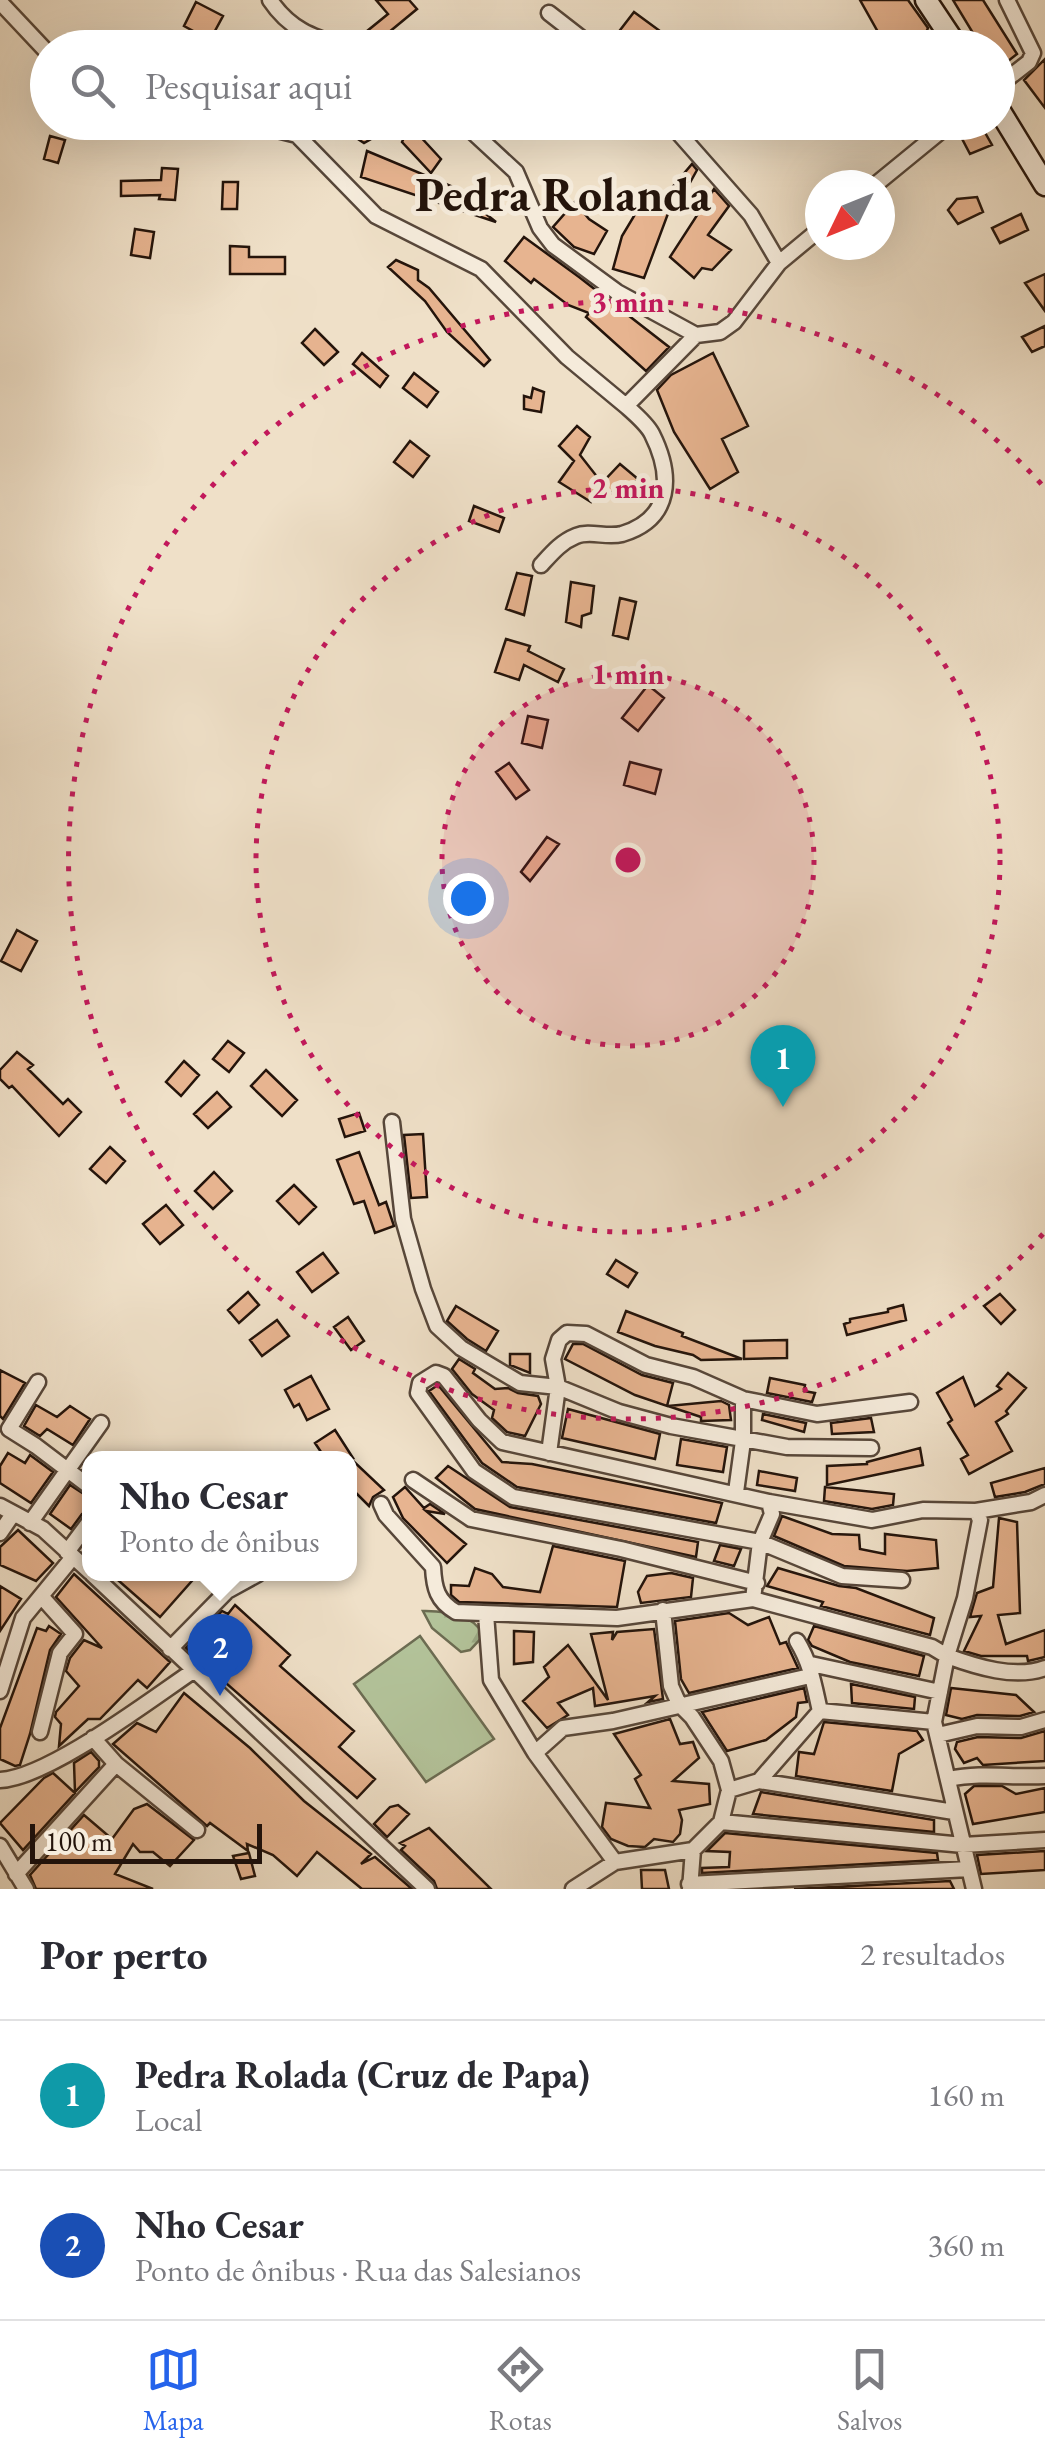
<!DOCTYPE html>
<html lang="pt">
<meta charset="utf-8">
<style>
:root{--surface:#fff;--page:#f7f7f7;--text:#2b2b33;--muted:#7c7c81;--line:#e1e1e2;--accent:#2563eb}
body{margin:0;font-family:"EB Garamond",serif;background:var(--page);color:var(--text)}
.compass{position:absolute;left:805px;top:170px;width:90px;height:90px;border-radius:50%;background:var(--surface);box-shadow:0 10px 40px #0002;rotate:227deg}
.scale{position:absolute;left:30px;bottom:25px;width:232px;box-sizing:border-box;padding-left:10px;border:5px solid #24140b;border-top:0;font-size:28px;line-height:35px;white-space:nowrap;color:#24140b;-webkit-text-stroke:8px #f5ebdb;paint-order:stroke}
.you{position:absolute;left:468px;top:898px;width:35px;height:35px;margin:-25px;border:8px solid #fff;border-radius:50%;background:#1a73e8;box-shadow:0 0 0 15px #1a73e833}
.badge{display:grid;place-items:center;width:65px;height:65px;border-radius:50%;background:var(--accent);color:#fff;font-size:32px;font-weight:700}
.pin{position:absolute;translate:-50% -82px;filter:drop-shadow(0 2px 5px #0008)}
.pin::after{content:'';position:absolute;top:52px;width:35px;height:30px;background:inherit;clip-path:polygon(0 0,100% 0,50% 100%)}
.popup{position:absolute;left:82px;top:1451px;width:275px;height:130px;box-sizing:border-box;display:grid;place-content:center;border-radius:20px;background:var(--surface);filter:drop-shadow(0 2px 8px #0005);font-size:32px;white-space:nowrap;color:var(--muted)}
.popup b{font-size:38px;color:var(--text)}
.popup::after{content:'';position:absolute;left:50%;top:100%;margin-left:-20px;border:20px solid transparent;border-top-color:var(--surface)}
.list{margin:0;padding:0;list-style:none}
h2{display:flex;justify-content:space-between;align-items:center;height:130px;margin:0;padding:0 40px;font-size:42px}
h2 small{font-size:32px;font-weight:400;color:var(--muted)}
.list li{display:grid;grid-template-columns:65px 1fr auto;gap:30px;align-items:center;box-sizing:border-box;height:150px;padding:0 40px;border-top:2px solid var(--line)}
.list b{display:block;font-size:38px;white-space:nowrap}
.list p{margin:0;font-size:32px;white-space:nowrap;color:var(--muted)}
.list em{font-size:32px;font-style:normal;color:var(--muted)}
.icon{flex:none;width:55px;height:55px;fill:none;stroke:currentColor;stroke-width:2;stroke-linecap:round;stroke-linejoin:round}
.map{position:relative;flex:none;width:1045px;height:1889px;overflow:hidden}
.search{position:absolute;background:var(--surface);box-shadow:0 10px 40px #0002;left:30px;right:30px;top:30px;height:110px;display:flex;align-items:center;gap:25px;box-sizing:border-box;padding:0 35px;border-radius:55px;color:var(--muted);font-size:38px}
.sheet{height:430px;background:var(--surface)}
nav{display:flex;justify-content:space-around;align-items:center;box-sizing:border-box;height:140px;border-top:2px solid var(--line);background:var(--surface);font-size:28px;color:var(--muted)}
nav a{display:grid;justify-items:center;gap:5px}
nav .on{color:var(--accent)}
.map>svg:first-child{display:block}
</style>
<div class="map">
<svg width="1045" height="1889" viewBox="0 0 1045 1889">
<defs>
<pattern id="forest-firs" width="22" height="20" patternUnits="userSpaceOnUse" patternTransform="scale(2.5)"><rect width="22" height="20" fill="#b3c39a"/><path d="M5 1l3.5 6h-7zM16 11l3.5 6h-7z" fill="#9aa783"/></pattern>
</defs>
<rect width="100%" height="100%" fill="#efe0c8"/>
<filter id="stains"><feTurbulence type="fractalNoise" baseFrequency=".002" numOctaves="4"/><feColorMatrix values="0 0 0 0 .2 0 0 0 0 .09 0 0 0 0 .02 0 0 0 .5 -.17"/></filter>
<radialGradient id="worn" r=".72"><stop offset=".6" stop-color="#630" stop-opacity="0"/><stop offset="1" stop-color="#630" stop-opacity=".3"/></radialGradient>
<path fill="#b3c39a" stroke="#6c6c52" stroke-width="2.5" d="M420,1636L494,1739L426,1782L354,1684Z"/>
<path fill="url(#forest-firs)" stroke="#6c6c52" stroke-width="2.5" d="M423,1611C448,1612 470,1612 484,1635L470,1650L461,1652L432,1628Z"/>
<path fill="#e7b490" stroke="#24140b" stroke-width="2.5" d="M376,0H409L417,9L371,47L361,36L388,14Z
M860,0H908L928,28L925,35L933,48H887Z
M953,0H983L1017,54L998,69V48H982Z
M196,2L223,16L210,40L184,26Z
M634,12L664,34L654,48H628L614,38Z
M1045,59V108L1024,80Z
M332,122H379L385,131L364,143Z
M979,122L992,145L970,154L958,131Z
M407,131L416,132L441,159L431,173L402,142Z
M50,136L65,140L58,163L44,159Z
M367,151L451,186L496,222L361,177Z
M692,164L697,170L682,197L676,192L644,278L613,269L622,236L646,196L658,204Z
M162,168L178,169L175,200L159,199L160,195L121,196V181L161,180Z
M223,182H238L237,209H222Z
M714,189L729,206L708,235L731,250L712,270L702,268L694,278L670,257Z
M977,197L983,212L958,224L948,210L957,199Z
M575,202L589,219L607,231L594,254L574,247L553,227Z
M1021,214L1028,230L1000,243L992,228Z
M135,229L154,232L150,258L131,255Z
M524,237L579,277L669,347L646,371L586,317L589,313L568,305L534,279L531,283L505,261Z
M230,246L249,247V257H285V274H230Z
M396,260L418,270V280L429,288L490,360L484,366L447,332L425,301L388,267Z
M1045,274V311L1025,283Z
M1045,326V346L1032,352L1022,337Z
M315,329L338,352L324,365L302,343Z
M362,353L388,376L380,387L353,364Z
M713,353L748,426L722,439L738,472L710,489L674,432L657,390L671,375Z
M414,373L438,392L427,407L403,388Z
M533,388L544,392L541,412L524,409V396L531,398Z
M577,426L590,437L580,455L602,483L591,502L559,482L574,461L559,446Z
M410,441L429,456L413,477L394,462Z
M620,464L638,479L617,499L602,483Z
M474,506L504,518L499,532L469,521Z
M517,573L532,576L524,615L506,609Z
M571,582L594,586L591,613L582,616L581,627L566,622Z
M620,598L636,602L628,639L613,635Z
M506,639L530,646L528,651L564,669L558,682L524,665L519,680L495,672Z
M648,685L664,698L638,731L622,718Z
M528,716L548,720L542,748L522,743Z
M630,762L661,770L655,794L624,785Z
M509,763L529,790L516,799L496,772Z
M547,837L559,844L530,881L521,872Z
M17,930L37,941L21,971L1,961Z
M228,1041L244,1053L229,1072L213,1059Z
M17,1052L33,1065L28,1069L63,1104L68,1099L81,1112L59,1136L12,1086L9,1088L0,1079V1070Z
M184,1061L199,1075L181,1096L166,1082Z
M266,1070L297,1100L282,1116L251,1086Z
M217,1092L231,1107L208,1128L194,1114Z
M359,1113L365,1131L345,1137L339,1119Z
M423,1134L427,1197L411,1198L404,1135Z
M110,1147L125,1161L106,1183L90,1169Z
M359,1152L379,1205L386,1202L394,1226L375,1233L364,1201L354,1204L337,1160Z
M214,1172L232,1191L213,1209L195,1191Z
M294,1185L316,1207L299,1224L277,1201Z
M166,1205L183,1225L160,1244L143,1224Z
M323,1253L338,1273L312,1292L297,1272Z
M616,1260L637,1273L628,1287L607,1274Z
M248,1292L259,1305L239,1323L228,1310Z
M1000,1294L1015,1310L1001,1324L984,1306Z
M903,1305L906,1320L847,1335L844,1324L850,1322V1319L888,1312V1309Z
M456,1306L498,1331L486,1351L467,1339L447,1321Z
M626,1311L683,1333L682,1336L742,1359L701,1360L693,1355L655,1346L618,1332Z
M348,1317L364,1341L351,1350L334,1327Z
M277,1320L289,1336L262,1356L250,1340Z
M787,1340V1358L744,1359V1341Z
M573,1344H583L642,1375L673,1383L667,1406L635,1395L565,1359Z
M510,1354H530V1373L510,1365Z
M459,1359L475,1369L473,1373L495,1389L508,1388L518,1393L538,1396L541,1404L525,1436L507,1432L492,1418L494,1410L472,1394L452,1369Z
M0,1370L25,1383L3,1419L0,1416Z
M1008,1373L1026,1388L1006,1411L1008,1414L996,1422L1012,1451L969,1474L961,1459L968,1455L948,1423L952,1420L937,1393L963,1377L975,1406L1001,1389L997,1386Z
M311,1376L329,1409L307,1420L299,1404L294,1407L285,1390Z
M770,1378L805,1385L804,1391L815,1393L812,1402L767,1393Z
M438,1385L502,1462L532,1464L722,1503L716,1523L517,1487L482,1463L429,1391Z
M721,1401L729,1405L731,1420L701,1421V1417L668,1406Z
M36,1405L57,1417L70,1406L90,1419L73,1445L47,1429L40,1436L24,1426Z
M568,1409L660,1434L655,1459L562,1438Z
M763,1414L806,1423L804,1432L762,1420Z
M871,1418L874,1432L832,1434L831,1423Z
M335,1430L353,1458H350L384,1490L373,1497L369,1506L350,1487V1458H325L315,1443Z
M681,1439L727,1447L723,1472L677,1465Z
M920,1448L923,1465L827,1485V1466L867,1464V1462Z
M8,1453L25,1463L30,1455L53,1472L31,1503L0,1483V1466Z
M448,1466L510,1507L698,1542L696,1557L475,1509L436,1478Z
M1045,1468V1484L1025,1492L995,1497L991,1483Z
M759,1471L797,1478L795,1491L757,1485Z
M70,1485L90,1498V1510L82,1514L71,1529L50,1514Z
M405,1487L424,1508L430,1504L445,1514L426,1511L466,1544L447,1563L403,1518L393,1497Z
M825,1487L894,1494L893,1505L872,1509L824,1501Z
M782,1516L832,1534L859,1535L860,1549L885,1554V1534L936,1540L938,1568L907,1571L844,1566L774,1536Z
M999,1518L1017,1522L1020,1613L998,1615L1006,1644L1045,1630V1657L1028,1661L1027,1656H981L964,1651L981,1616L970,1617L977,1593L993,1587Z
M18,1530L53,1563L36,1581L0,1565V1547Z
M720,1545L741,1549L734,1566L714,1561Z
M553,1546L625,1561L617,1607L459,1602L451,1595V1585L469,1586L475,1568L492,1574L503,1587L540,1592Z
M778,1568L839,1586L856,1588L934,1618L930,1635L821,1606L823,1602L767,1586Z
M671,1573L693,1578L691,1597L641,1603L638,1592L647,1576Z
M74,1574L170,1662L147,1688L138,1680L100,1719H88L59,1746L61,1724L55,1717L56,1712L79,1686L66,1671L70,1658L84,1640L102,1648L56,1597Z
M111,1574H198L160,1617Z
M0,1586L21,1599L0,1631Z
M235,1605L290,1655L280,1666L354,1731L339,1747L375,1779L357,1798L186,1648L222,1611L228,1614Z
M729,1613L748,1625L769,1617L780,1644L786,1642L798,1668L689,1693L681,1679L675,1621Z
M49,1626L61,1634L50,1650L30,1734L20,1765L15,1766L0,1759V1728L37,1628L46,1631Z
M814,1626L924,1656L919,1676L850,1662L812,1646L808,1640Z
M654,1629L663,1699L648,1702L655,1696L595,1706L593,1688L558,1703L568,1715L547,1728L523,1701L549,1677L544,1667L568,1645L608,1700L591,1634L613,1632L612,1640L617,1632Z
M514,1631L534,1632L533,1662L514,1664Z
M851,1684L915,1697L914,1709L852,1703Z
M804,1688L807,1702L798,1703L796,1717L766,1740L727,1751L702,1712Z
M951,1688L1016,1695L1034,1712L1020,1716L977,1715L962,1719L946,1715Z
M184,1693L250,1748L304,1801L371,1854L361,1864L375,1857L412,1889H362L317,1852L297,1876L273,1855L247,1844L248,1851L210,1823L207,1826L113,1744L137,1723L156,1732Z
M670,1719L680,1744L693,1742L699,1758L673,1781L709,1784L710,1804L679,1810L682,1820L680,1834L673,1842L654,1839L645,1847L628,1846L611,1839L602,1827L606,1803L650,1808L635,1779L641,1775L614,1734Z
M824,1722L917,1731L923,1740L899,1754L892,1791L796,1776L799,1752L814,1754Z
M1045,1731V1761L983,1765L977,1758L964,1763L955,1749L957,1742L978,1737L1021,1738Z
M91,1752L99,1761V1767L75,1792L74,1763Z
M53,1773L75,1793L23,1850L0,1823L44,1778Z
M974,1786H1002L1016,1794L1045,1788V1812L973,1824L965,1794Z
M761,1792L934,1820V1832L753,1814Z
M147,1804L194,1840L170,1866L153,1852H140L133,1844L115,1874L153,1889H36L30,1875L84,1815L112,1839L134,1809Z
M398,1805L409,1814L387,1837L374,1824L390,1807Z
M429,1828L491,1889H437L434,1881L401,1850L405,1846L400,1843Z
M725,1833L937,1853L938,1860L702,1873V1868L729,1867L730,1852L707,1851Z
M1045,1851V1870L981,1874L977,1855Z
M249,1853L255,1876L241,1879L233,1856Z
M641,1870H665L669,1889H642Z
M950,1881L954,1889H794Z"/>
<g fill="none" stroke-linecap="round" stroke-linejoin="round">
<defs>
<path id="street" d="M270,0C290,30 313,37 346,48
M0,2L48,53
M549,13L594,48
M998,86L1029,62L1033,53L1007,0
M245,122L297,135L376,216L481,269L567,357L626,406
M462,122L516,172L540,228L553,245L617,292L696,335L720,332L734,322L779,263L820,229
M669,122L751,215L779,263
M875,185L952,122
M541,565C552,553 561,542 576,536C590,530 606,538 622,534C672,519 673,476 652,434C647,424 635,414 626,406L696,335
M392,1122L403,1219L423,1289L437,1326L461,1348L520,1383L558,1387L619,1412L671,1426L787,1447L871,1448
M38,1382L9,1429L36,1446L90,1487
M549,1453L558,1387L553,1359L559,1340L567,1333L586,1334L646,1365L693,1377L743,1399L817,1414L910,1402
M413,1480L471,1519L621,1549L757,1583
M736,1492L743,1441V1399
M1045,1495L1031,1502L976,1511L980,1520L965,1598L947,1656C977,1667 1015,1679 1045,1668
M381,1504L386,1515L433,1567C434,1588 437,1601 456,1612L617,1618L753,1599L760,1542L772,1514L769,1502
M0,1506L43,1529L90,1572
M30,1523L101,1423
M0,1533L13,1514
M67,1552L90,1521
M92,1574L427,1889
M902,1580L842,1576L760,1542L513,1497L474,1471L418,1393L420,1383L436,1373L444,1376L479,1420L502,1442L769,1502L872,1520L923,1510L976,1511
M753,1599L932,1647L947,1656L934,1722L974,1889
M663,1610L671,1686L679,1704L692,1717L721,1761L729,1790
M486,1614L491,1680L535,1753L615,1862
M170,1649L227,1591L258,1574
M811,1664L940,1692
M0,1691L23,1618L73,1557
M820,1711L934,1722
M40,1732L60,1653L75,1634L41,1596
M938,1735L977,1726L1021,1727L1045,1720
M93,1738L116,1764L197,1830
M535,1753L563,1728L613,1721L810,1676
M949,1779C982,1772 1012,1778 1045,1776
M0,1780C48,1778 150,1700 193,1671
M759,1781L954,1812
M721,1822L963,1845L1045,1840
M0,1846L26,1889
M16,1874L116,1764
M689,1884L969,1869
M573,1889L615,1862L693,1850
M690,1889L693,1850L721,1822L729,1790L759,1781L820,1711C814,1685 811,1664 797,1641"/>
<path id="secondary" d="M926,0L958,48
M998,108L1045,185"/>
</defs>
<use href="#street" stroke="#57473a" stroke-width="19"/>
<use href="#secondary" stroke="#24140b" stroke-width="25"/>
<use href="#street" stroke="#f5ebdb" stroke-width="14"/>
<use href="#secondary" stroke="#f5ebdb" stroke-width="20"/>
</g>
<circle cx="628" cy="860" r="186" fill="#c2185b" fill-opacity=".12"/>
<g fill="none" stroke="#c2185b" stroke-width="5" stroke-dasharray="5 10">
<circle cx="628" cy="860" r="186"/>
<circle cx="628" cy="860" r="372"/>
<path d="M1043 1234A559 559 0 1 1 1043 486"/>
</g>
<g text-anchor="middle" stroke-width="10" stroke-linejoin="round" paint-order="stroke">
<g font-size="48" font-weight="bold" fill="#24140b" stroke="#f5ebdb">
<text x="563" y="211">Pedra Rolanda</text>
</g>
</g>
<circle cx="628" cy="860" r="15" fill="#c2185b" stroke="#f5ebdb" stroke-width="5"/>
<g font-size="30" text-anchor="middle" font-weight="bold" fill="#c2185b" stroke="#f5ebdb" stroke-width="10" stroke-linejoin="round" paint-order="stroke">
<text x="628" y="312">3 min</text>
<text x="628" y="498">2 min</text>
<text x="628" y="684">1 min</text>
</g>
<rect width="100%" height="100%" filter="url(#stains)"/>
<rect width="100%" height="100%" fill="url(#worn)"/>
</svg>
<svg class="compass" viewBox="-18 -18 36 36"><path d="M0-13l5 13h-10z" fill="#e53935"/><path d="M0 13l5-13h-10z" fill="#7c7c81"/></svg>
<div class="scale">100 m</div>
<div class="you"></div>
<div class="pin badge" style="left:783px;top:1107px;background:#0f9aa8">1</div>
<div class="pin badge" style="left:220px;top:1696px;background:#1a4fb4">2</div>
<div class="popup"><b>Nho Cesar</b>Ponto de ônibus</div>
<div class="search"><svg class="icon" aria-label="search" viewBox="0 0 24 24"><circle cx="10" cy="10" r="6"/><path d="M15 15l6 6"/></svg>Pesquisar aqui</div>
</div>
<section class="sheet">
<h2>Por perto<small>2 resultados</small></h2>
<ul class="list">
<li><span class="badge" style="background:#0f9aa8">1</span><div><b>Pedra Rolada (Cruz de Papa)</b><p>Local</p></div><em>160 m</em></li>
<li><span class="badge" style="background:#1a4fb4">2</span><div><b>Nho Cesar</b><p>Ponto de ônibus · Rua das Salesianos</p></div><em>360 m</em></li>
</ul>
</section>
<nav>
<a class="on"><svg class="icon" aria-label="map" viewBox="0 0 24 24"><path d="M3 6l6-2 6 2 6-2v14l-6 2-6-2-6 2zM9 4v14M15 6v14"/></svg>Mapa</a>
<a><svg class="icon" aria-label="directions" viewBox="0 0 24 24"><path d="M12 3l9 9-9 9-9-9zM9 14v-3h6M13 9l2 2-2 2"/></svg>Rotas</a>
<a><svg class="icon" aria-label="saved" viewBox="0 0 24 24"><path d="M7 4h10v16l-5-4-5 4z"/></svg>Salvos</a>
</nav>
